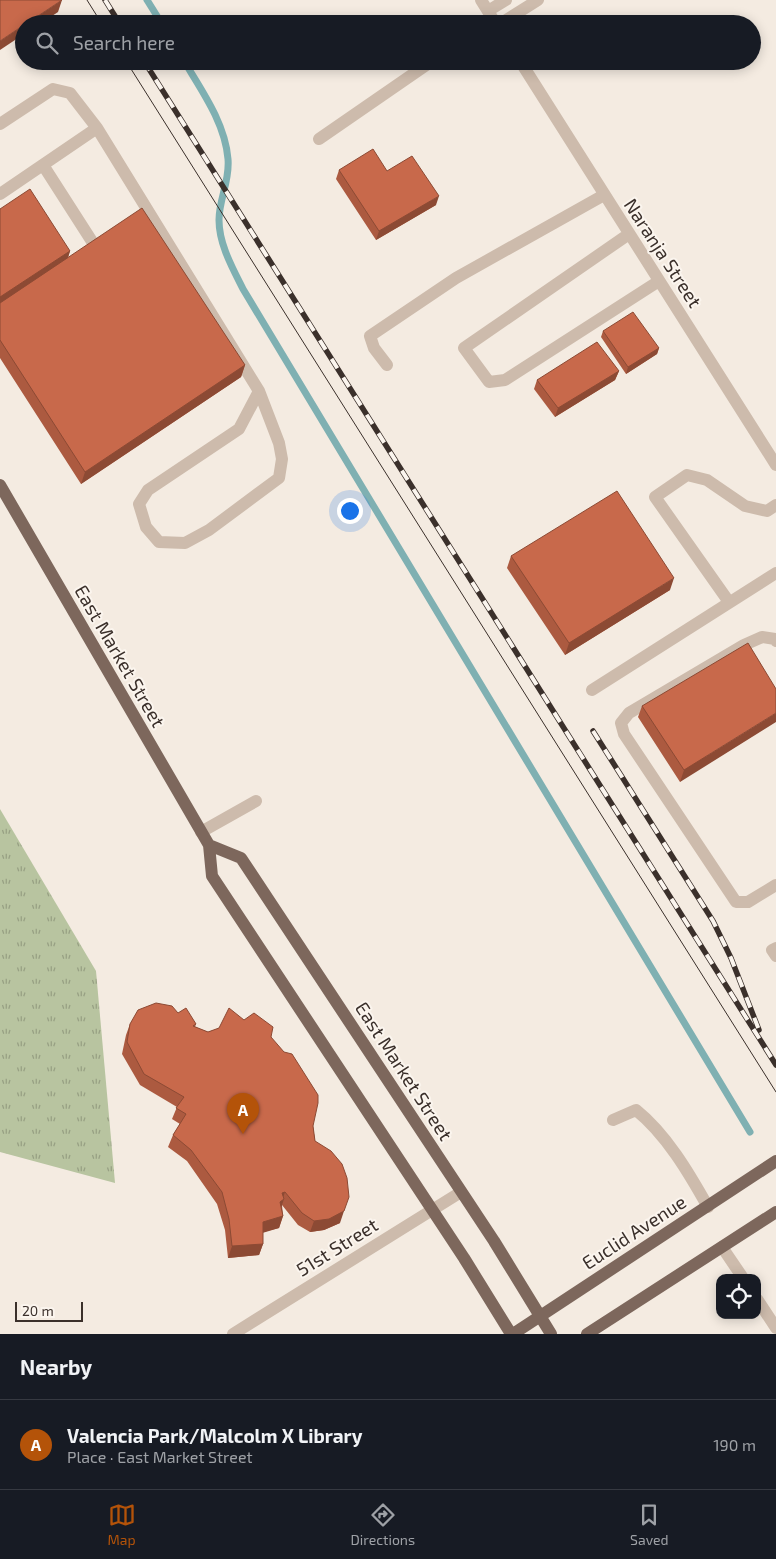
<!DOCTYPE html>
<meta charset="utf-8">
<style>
:root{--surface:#171b24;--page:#242831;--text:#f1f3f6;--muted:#9ea1a6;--line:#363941;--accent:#b45309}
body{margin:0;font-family:"Exo 2",sans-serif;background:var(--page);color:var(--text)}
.controls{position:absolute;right:15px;bottom:15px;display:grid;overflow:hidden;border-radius:10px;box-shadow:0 2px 12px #0003}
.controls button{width:45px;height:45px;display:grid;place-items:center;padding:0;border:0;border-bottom:1px solid var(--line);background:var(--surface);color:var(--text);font:25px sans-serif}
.scale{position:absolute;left:15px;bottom:12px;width:68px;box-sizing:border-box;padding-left:5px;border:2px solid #3b302b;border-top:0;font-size:14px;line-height:18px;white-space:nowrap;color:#3b302b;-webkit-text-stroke:4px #fbf5ee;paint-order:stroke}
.you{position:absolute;left:349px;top:510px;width:18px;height:18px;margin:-12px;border:4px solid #fff;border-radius:50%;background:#1a73e8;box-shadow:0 0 0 8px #1a73e833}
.badge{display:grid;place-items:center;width:32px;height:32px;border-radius:50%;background:var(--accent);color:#fff;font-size:16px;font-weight:700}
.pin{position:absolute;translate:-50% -41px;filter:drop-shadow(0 1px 2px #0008)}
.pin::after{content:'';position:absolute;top:26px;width:18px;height:15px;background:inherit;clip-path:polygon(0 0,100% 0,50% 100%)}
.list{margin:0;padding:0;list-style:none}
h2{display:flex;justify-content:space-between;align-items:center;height:65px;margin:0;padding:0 20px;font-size:21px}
h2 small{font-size:16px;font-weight:400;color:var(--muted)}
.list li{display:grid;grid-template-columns:32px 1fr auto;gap:15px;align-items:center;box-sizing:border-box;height:90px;padding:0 20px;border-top:1px solid var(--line)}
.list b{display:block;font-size:19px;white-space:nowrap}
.list p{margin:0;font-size:16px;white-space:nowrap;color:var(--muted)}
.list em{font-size:16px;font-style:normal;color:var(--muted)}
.icon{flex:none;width:28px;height:28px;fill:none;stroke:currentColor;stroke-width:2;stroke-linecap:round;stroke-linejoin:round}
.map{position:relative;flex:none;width:776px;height:1334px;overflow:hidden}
.search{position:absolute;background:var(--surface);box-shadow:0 2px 12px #0003;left:15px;right:15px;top:15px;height:55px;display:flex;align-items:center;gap:12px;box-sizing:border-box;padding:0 18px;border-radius:28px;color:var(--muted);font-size:19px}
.sheet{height:155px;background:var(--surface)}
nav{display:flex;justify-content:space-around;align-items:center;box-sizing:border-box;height:70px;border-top:1px solid var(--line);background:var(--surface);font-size:14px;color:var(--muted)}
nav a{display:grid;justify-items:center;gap:2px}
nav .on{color:var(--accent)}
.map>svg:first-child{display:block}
</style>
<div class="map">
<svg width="776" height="1334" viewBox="0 0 776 1334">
<defs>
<pattern id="grass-tufts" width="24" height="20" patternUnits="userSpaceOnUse" patternTransform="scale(1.25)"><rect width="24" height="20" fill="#b8c4a0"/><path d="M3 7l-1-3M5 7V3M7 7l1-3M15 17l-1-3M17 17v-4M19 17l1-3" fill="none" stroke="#97a083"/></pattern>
</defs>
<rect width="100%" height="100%" fill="#f4ebe1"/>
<path fill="url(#grass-tufts)" d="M0,809L96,971L115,1183L0,1152Z"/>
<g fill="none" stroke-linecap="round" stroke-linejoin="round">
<path stroke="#7fb0b2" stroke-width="7" d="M147,0L162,24
M184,61C202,91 225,123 228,159C230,181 219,199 219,220C219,244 232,267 243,289L750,1132"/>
<path stroke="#cdbbac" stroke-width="12" d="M481,0L496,24
M488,11L506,0
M500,24L538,0
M520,61L776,465
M0,124L53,89L70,93L97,128L259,391L279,443L282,459L279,478L209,530L185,543L159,542L146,527L139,504L148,490L239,429L259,391
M319,139L432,61
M43,165L93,243
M0,194L97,128
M629,234L464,348L489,382L505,380L659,281
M387,365L374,348L370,336L456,278L604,195
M729,602L655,497L687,475L707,480L745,506L767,511L776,505
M776,641L775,639L762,637L744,645L629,713L621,723L624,734L736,902H748L776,885
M592,690L776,573
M201,832L256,801
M776,948L772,950L776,956
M613,1120L636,1110C666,1134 689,1173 708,1207
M722,1247L743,1278
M757,1299L776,1328
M233,1334L461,1192"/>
<path stroke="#7d675c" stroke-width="12" d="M0,485L209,845L212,876L464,1258L511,1334
M209,845L241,858L494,1241L551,1334
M513,1334L776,1161
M587,1334L776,1212"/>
<path stroke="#3b302b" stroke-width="1" d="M87,0L102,24
M126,61L776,1092"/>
<defs>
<path id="rail" d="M105,0L120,24
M144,61L776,1065
M593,731L713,921L731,958L759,1030"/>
</defs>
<use href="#rail" stroke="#3b302b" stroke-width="5.5"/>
<use href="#rail" stroke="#fbf5ee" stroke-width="4" stroke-dasharray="11" stroke-linecap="butt"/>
</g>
<path fill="#ac5a40" d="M339,170L387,171L436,205L376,240L336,179Z
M0,209L70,251L68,258L245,365L241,377L81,484L0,358Z
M603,331L659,348L657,354L626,374L601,337Z
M619,371L615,380L555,417L534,389L537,380Z
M511,556L670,590L565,655L507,568Z
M776,689L680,782L638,717L642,706Z
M178,1013L196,1024L195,1027L208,1032L244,1020L271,1037L313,1126L315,1141L340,1223L324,1230L310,1232L298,1225L282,1205L283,1216L279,1228L263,1232V1244L259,1255L228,1258L225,1230L217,1204L187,1161L168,1147L173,1135L180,1124L172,1119L177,1107L140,1085L122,1054L126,1035L130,1024Z"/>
<path fill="#8c4a34" d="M62,0L58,12L40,24H26Z
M24,25V34L0,50V41Z
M439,196L436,205L376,240L379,231Z
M70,251L66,263L0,306V297Z
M659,348L657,354L626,374L628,367Z
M245,365L241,377L81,484L85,472Z
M619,371L615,380L555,417L558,408Z
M674,578L670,590L565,655L569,643Z
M776,713V722L680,782L684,770Z
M285,1192L282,1201L284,1199L280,1211L276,1213L282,1193Z
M344,1211L340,1223L324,1230L310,1232L314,1221Z
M283,1216L279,1228L259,1234L263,1222Z
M263,1244L259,1255L228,1258L232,1246Z"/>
<path fill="#c8694b" stroke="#8c4a34" d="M0,0H62L26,24H24V25L0,41Z
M373,149L387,171L412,156L439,196L379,231L339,170Z
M30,189L70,251L0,297V209Z
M142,208L245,365L85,472L0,340V303Z
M633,312L659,348L628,367L603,331Z
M597,342L619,371L558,408L537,380Z
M617,491L674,578L569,643L511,556Z
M748,643L776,689V713L684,770L642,706Z
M156,1003L172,1006L178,1013L186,1008L196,1024L193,1026L208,1032L219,1028L229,1008L244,1020L254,1013L273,1027L271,1037L284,1052L292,1054L318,1095V1103L313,1126L315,1141L331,1151L342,1164L347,1178L349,1197L344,1211L329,1219L314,1221L302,1213L285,1192L282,1193L284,1199L280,1202L283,1216L263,1222V1244L232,1246L229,1219L222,1192L191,1150L173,1135L186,1114L176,1108L184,1097L144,1074L127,1042L130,1024L138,1010Z"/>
<g text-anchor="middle" stroke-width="4" stroke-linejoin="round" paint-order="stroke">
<g font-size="19" fill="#3b302b" stroke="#fbf5ee">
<text transform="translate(663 253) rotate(57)" y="7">Naranja Street</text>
<text transform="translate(120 656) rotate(60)" y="7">East Market Street</text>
<text transform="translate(404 1071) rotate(57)" y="7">East Market Street</text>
<text transform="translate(634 1232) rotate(-33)" y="7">Euclid Avenue</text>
<text transform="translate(337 1247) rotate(-32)" y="7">51st Street</text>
</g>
</g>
</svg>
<div class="controls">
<button><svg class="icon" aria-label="locate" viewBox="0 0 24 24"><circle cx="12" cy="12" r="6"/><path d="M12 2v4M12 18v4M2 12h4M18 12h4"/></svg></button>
</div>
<div class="scale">20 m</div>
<div class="you"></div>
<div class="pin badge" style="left:243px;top:1134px">A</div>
<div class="search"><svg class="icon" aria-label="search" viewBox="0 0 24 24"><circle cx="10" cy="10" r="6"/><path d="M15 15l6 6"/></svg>Search here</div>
</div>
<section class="sheet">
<h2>Nearby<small></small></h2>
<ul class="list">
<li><span class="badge">A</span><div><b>Valencia Park/Malcolm X Library</b><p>Place · East Market Street</p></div><em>190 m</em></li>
</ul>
</section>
<nav>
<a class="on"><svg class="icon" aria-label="map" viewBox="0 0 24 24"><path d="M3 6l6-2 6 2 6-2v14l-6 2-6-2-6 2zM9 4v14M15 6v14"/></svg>Map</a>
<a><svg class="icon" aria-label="directions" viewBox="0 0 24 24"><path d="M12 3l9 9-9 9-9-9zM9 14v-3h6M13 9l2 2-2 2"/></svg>Directions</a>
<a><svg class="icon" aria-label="saved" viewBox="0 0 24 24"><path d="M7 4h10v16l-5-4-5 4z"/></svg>Saved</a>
</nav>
